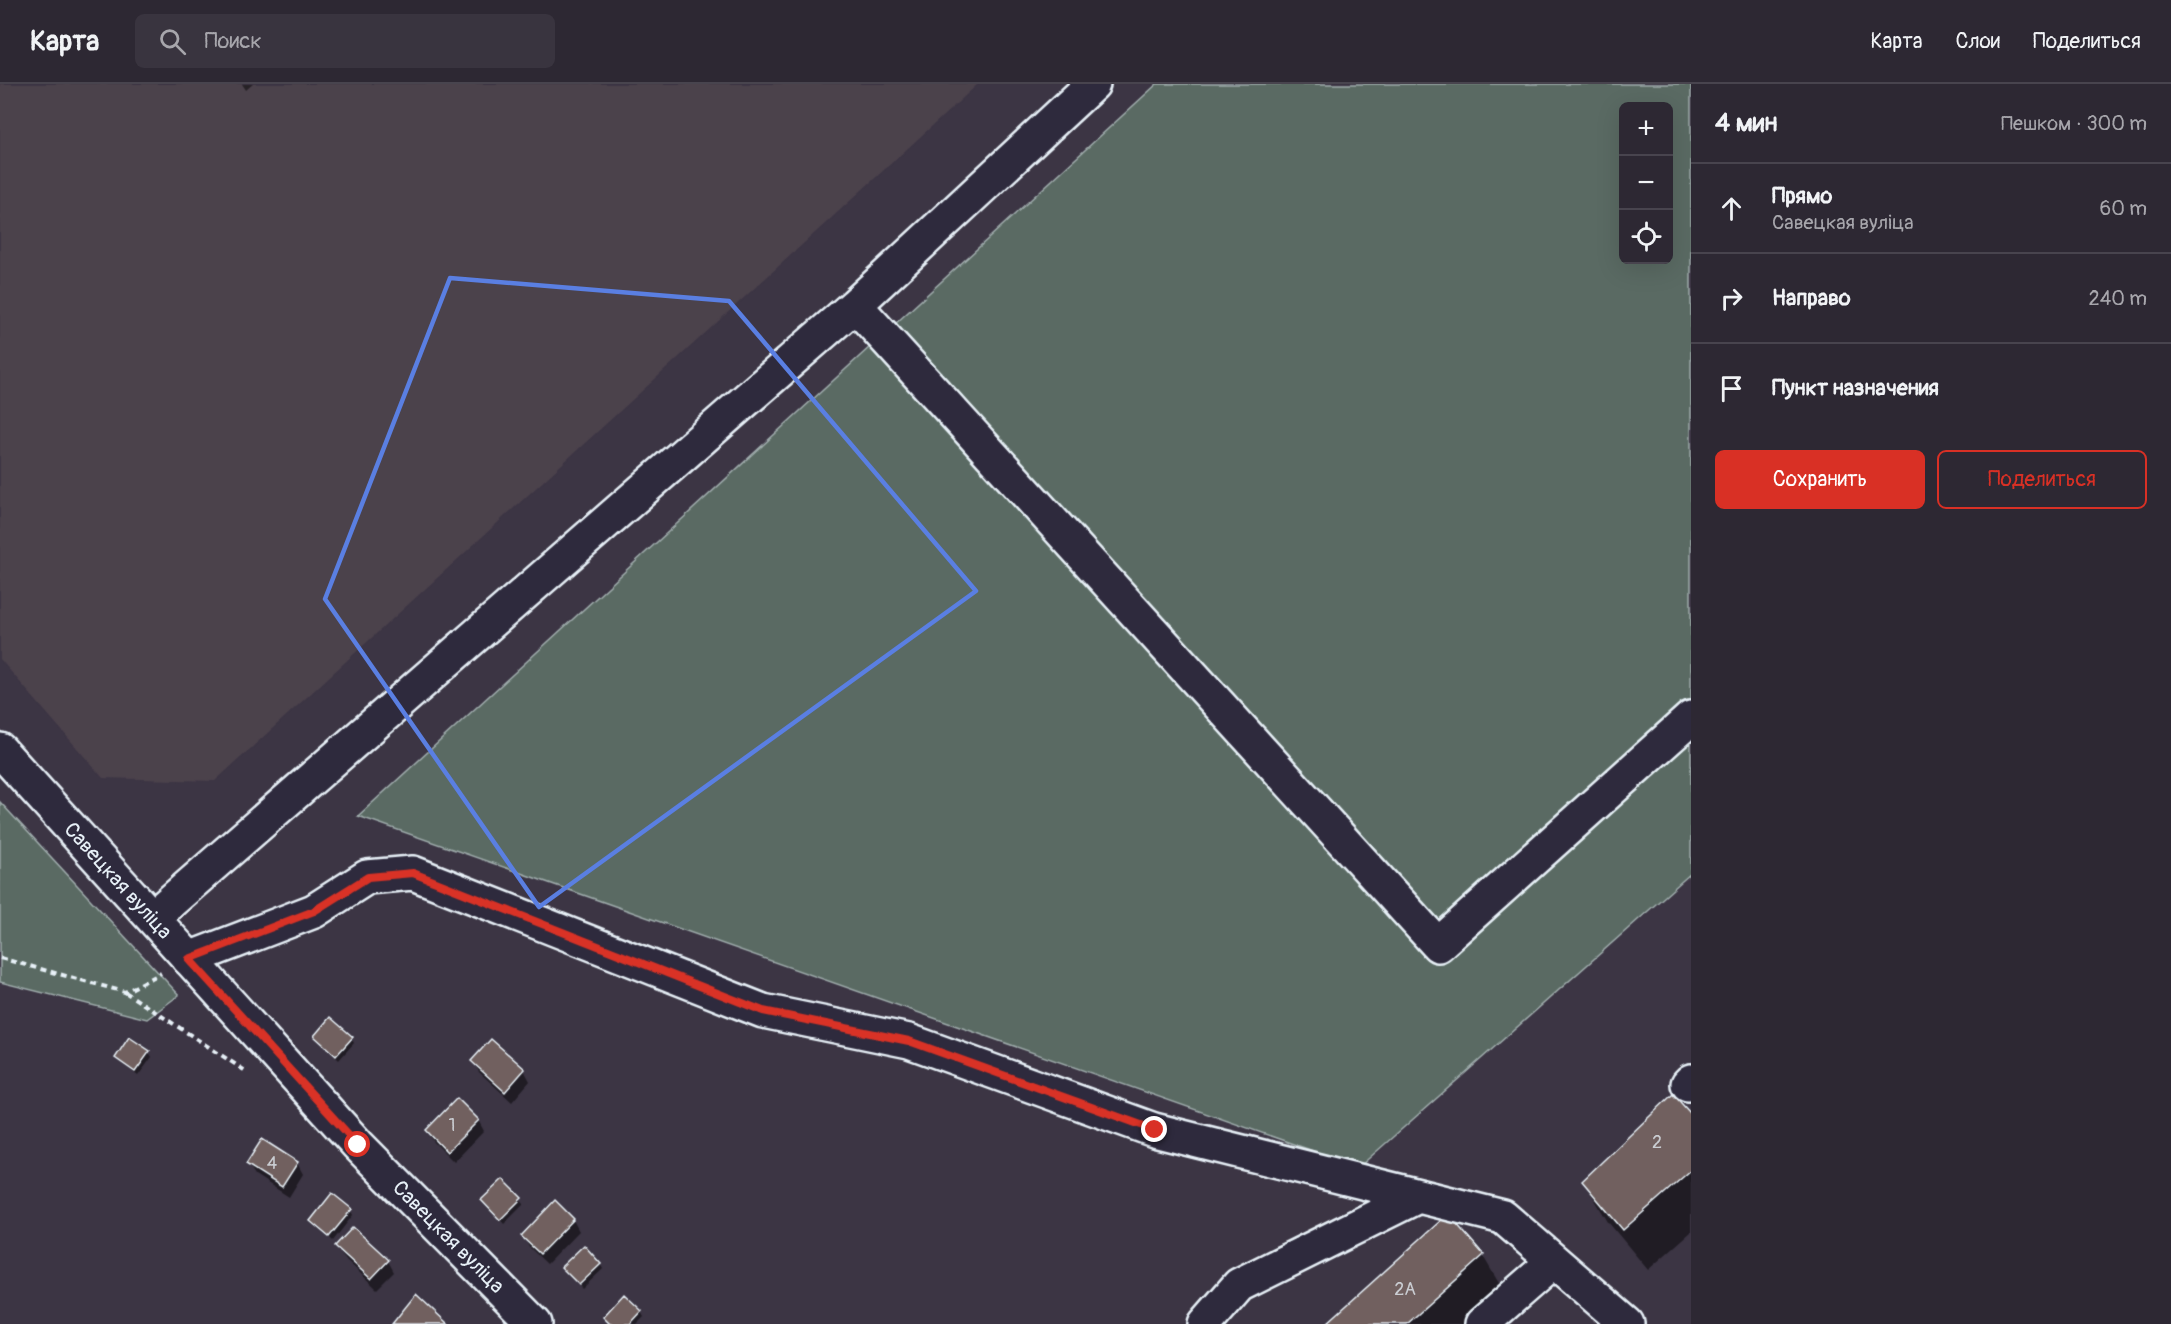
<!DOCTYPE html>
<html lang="ru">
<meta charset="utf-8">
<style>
:root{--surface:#2d2833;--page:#39343f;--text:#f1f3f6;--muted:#a7a6ac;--line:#48444e;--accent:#d93025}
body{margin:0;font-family:Pangolin,sans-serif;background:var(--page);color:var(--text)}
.controls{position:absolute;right:18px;top:18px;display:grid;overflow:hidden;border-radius:9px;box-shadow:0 6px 24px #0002}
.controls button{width:54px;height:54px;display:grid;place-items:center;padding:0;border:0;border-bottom:2px solid var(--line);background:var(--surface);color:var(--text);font:30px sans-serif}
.stop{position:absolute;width:18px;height:18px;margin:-14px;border:4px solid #d93025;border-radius:50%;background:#fff}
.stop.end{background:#d93025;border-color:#fff;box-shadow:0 2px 6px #0008}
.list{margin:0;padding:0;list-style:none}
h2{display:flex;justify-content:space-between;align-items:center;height:78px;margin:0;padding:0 24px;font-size:26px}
h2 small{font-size:20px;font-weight:400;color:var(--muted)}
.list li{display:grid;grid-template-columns:39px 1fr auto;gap:18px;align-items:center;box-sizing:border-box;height:90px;padding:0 24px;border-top:2px solid var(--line)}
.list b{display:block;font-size:22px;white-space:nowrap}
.list p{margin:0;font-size:20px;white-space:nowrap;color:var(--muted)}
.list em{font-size:20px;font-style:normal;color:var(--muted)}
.actions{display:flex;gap:12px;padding:18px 24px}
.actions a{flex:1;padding:14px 0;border:2px solid var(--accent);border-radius:9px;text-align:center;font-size:21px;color:var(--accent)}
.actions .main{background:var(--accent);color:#fff}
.icon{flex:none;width:33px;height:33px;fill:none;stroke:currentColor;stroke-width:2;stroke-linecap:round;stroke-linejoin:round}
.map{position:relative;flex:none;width:1691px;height:1240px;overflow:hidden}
header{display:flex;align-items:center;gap:36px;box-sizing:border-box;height:84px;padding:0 30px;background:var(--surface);border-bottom:2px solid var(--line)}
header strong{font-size:28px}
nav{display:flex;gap:33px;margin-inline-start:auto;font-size:21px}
.search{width:420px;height:54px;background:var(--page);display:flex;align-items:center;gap:15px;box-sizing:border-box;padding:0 21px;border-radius:9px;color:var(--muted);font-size:22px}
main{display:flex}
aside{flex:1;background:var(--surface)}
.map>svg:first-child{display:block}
</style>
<header>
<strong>Карта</strong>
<div class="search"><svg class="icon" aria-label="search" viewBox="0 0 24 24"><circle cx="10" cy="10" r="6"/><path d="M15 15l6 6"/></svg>Поиск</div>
<nav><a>Карта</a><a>Слои</a><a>Поделиться</a></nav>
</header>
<main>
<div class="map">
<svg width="1691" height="1240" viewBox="0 0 1691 1240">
<rect width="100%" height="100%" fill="#3c3544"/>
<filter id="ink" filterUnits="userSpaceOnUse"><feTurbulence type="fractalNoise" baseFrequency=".0167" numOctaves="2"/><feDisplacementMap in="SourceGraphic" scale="12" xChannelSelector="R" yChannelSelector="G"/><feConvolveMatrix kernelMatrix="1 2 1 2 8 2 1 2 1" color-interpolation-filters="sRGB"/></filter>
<g filter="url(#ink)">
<path fill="#4c424c" d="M0,0H978L215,697L103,694L0,575Z"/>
<path fill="#5a6b63" stroke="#a1aeae" stroke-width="1.5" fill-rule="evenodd" d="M1157,0H1691V789L1359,1083L358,732ZM1624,22H1668V176H1624Z
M0,718L179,911L147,935L0,898Z"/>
<path fill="#0007" d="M242,0H253L246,6Z
M315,952L351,954L354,959L339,976Z
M491,957L524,986L530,997L512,1018L479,988L473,977Z
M149,968L152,973L138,992L116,974Z
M1691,1032V1148L1648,1186L1608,1138L1584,1097Z
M478,1036L484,1047L454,1078L434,1058L427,1047Z
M297,1079L303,1090L289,1113L255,1091L248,1080Z
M503,1097L524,1120L504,1140L483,1116Z
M350,1125L353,1131L333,1157L312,1137Z
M573,1136L579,1147L547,1180L529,1163L523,1152Z
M337,1162L388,1177L394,1188L377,1205L343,1173Z
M1483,1172L1507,1213L1477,1240H1328Z
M600,1180L603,1185L582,1205L563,1183Z
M641,1228L644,1233L637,1240H609L605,1234Z"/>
<path fill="#71615e" stroke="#e8f1f8" stroke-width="1.5" d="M330,933L353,953L336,972L314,952Z
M129,953L150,967L135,988L115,974Z
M491,955L525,985L505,1008L471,977Z
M1673,1010L1691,1030V1086L1623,1146L1582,1097Z
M457,1014L479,1036L447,1068L426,1046Z
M262,1055L298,1078L282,1103L246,1080Z
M503,1095L522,1114L500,1136L481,1116Z
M332,1109L352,1125L329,1153L310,1137Z
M555,1116L574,1135L540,1170L521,1152Z
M1448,1130L1484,1171L1407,1240H1326Z
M353,1143L389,1176L371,1195L335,1162Z
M584,1161L601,1180L579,1201L561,1183Z
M416,1210L448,1240H392Z
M624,1210L642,1227L630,1240H610L603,1233Z"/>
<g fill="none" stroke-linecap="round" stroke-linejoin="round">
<defs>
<path id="minor" d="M855,221L1438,861L1691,634
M153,833L855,221L1093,0
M189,875L314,827L367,793L413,789L763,927L909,957L1154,1046L1503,1133L1627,1240
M1688,1000L1691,997
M1205,1240L1239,1201L1418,1112
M1482,1240L1554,1177"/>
<g id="major">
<path id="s1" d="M0,666L358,1061L535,1240"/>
</g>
</defs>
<use href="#minor" stroke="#e8f1f8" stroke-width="38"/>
<use href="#major" stroke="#e8f1f8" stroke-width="38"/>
<path stroke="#e8f1f8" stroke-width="4" stroke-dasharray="6 4.5" stroke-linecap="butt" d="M0,874L125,908L161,889
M125,908L247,988"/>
<use href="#minor" stroke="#2f2a3d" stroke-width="33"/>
<use href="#major" stroke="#2f2a3d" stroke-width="33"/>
</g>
</g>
<g fill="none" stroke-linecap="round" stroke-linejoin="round" filter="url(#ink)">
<path stroke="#d93025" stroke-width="8" d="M358,1061L189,875L314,827L368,793L413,789L763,927L909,957L1155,1046"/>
</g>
<path fill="none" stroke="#5a7fe2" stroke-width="4.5" stroke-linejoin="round" d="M450,194L729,217L976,507L539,823L325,515Z"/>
<g text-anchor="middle" stroke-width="4.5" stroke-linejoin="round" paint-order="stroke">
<g font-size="18" fill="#cacdd2">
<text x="452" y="1047">1</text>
<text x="1657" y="1064">2</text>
<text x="272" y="1085">4</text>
<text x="1405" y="1211">2А</text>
</g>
<g font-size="21" fill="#e8f1f8" stroke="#2f2a3d">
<text dy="7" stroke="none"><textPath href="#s1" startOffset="176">Савецкая вуліца</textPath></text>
<text dy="7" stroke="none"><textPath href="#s1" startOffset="662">Савецкая вуліца</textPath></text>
</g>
</g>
</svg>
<div class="controls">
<button>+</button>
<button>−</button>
<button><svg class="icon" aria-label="locate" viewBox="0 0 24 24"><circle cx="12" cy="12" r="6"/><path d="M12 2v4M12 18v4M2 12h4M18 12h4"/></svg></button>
</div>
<div class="stop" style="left:358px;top:1061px"></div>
<div class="stop end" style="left:1155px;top:1046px"></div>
</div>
<aside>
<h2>4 мин<small>Пешком · 300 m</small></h2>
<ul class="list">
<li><svg class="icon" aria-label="ahead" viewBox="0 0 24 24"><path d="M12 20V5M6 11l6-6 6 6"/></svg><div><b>Прямо</b><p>Савецкая вуліца</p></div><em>60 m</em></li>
<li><svg class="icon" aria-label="right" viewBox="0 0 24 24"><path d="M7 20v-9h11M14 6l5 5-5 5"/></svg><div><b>Направо</b></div><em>240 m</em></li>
<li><svg class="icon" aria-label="arrive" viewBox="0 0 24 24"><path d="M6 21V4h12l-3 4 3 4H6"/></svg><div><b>Пункт назначения</b></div></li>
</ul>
<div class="actions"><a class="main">Сохранить</a><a>Поделиться</a></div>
</aside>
</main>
